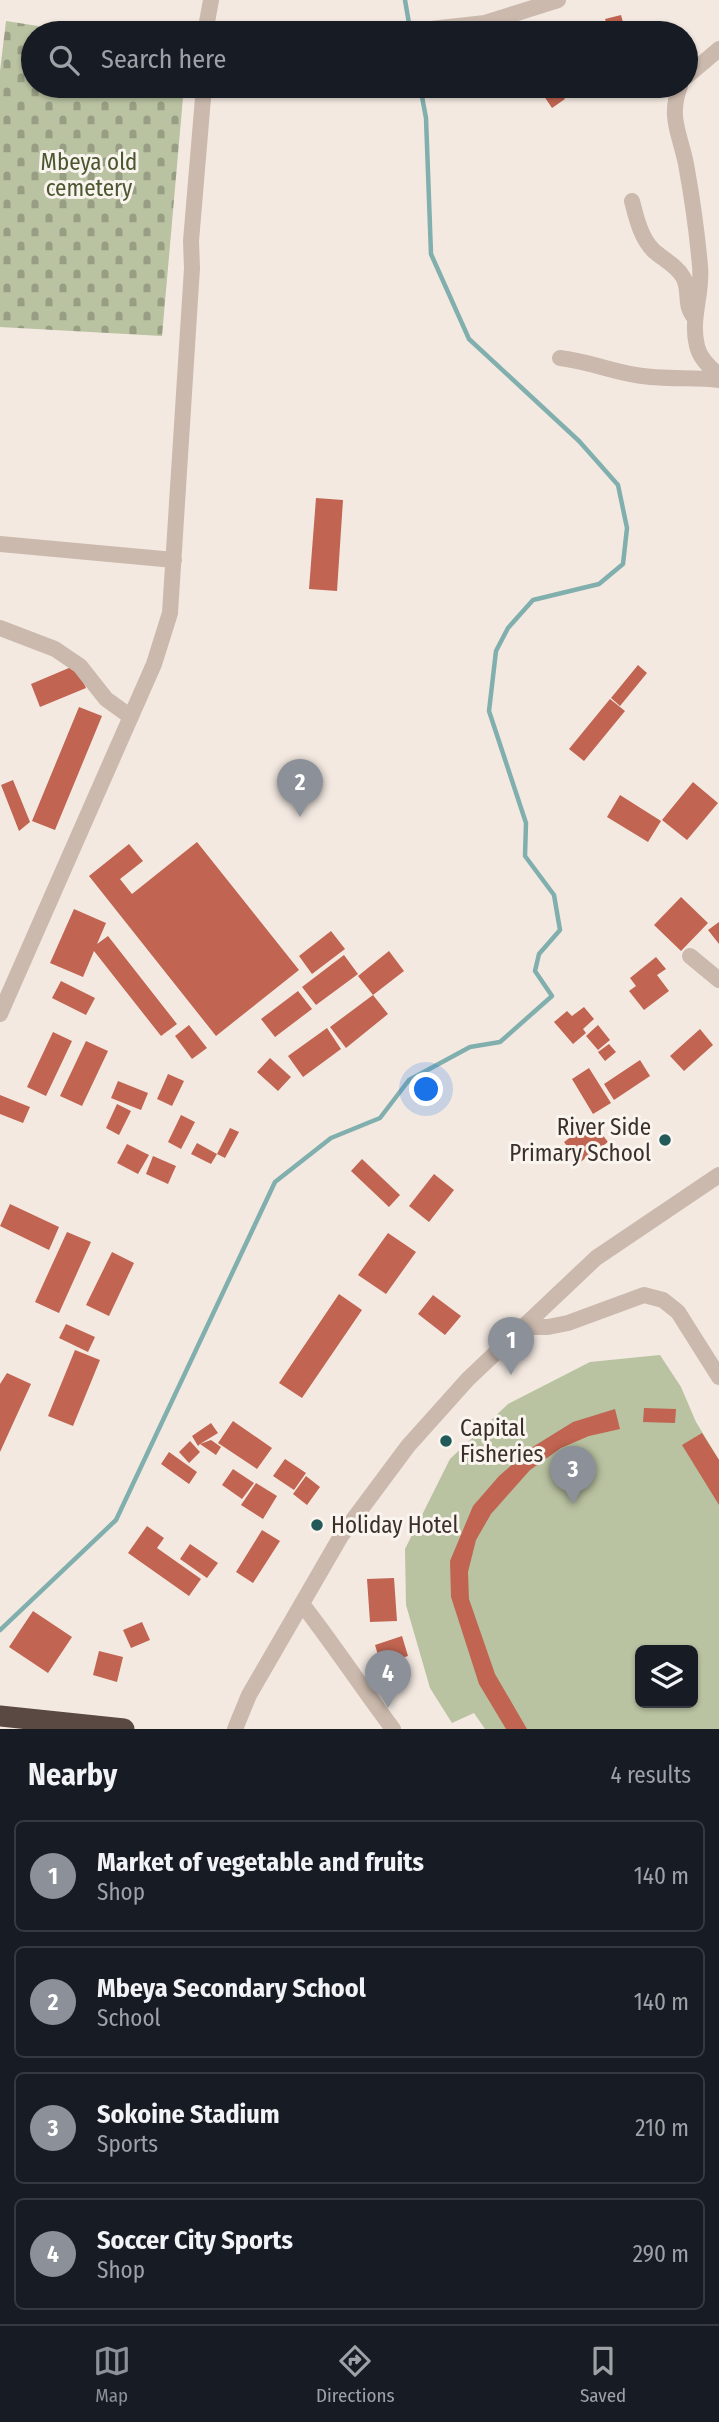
<!DOCTYPE html>
<style>
:root{--surface:#171b24;--page:#242831;--text:#f1f3f6;--muted:#9ea1a6;--line:#363941;--accent:#8c9099}
body{margin:0;font-family:"Fira Sans Condensed",sans-serif;background:var(--page);color:var(--text)}
.controls{position:absolute;right:21px;bottom:21px;display:grid;overflow:hidden;border-radius:10px;box-shadow:0 2px 5px #0004}
.controls button{width:63px;height:63px;display:grid;place-items:center;padding:0;border:0;border-bottom:2px solid var(--line);background:var(--surface);color:var(--text);font:35px sans-serif}
.you{position:absolute;left:427px;top:1090px;width:24px;height:24px;margin:-18px;border:5px solid #fff;border-radius:50%;background:#1a73e8;box-shadow:0 0 0 10px #1a73e833}
.badge{display:grid;place-items:center;width:46px;height:46px;border-radius:50%;background:var(--accent);color:#fff;font-size:23px;font-weight:700}
.pin{position:absolute;translate:-50% -58px;filter:drop-shadow(0 2px 4px #0008)}
.pin::after{content:'';position:absolute;top:37px;width:24px;height:21px;background:inherit;clip-path:polygon(0 0,100% 0,50% 100%)}
.list{margin:0;padding:0;list-style:none}
h2{display:flex;justify-content:space-between;align-items:center;height:91px;margin:0;padding:0 28px;font-size:30px}
h2 small{font-size:23px;font-weight:400;color:var(--muted)}
.list li{display:grid;grid-template-columns:46px 1fr auto;gap:21px;align-items:center;box-sizing:border-box;height:112px;margin:0 14px 14px;padding:0 14px;border:2px solid var(--line);border-radius:10px}
.list b{display:block;font-size:26px;white-space:nowrap}
.list p{margin:0;font-size:23px;white-space:nowrap;color:var(--muted)}
.list em{font-size:23px;font-style:normal;color:var(--muted)}
.icon{flex:none;width:38px;height:38px;fill:none;stroke:currentColor;stroke-width:2;stroke-linecap:round;stroke-linejoin:round}
.map{position:relative;flex:none;width:719px;height:1729px;overflow:hidden}
.search{position:absolute;background:var(--surface);box-shadow:0 2px 5px #0004;left:21px;right:21px;top:21px;height:77px;display:flex;align-items:center;gap:18px;box-sizing:border-box;padding:0 24px;border-radius:38px;color:var(--muted);font-size:26px}
.sheet{height:595px;background:var(--surface)}
nav{display:flex;justify-content:space-around;align-items:center;box-sizing:border-box;height:98px;border-top:2px solid var(--line);background:var(--surface);font-size:19px;color:var(--muted)}
nav a{display:grid;justify-items:center;gap:4px}
nav .on{color:var(--accent)}
.map>svg:first-child{display:block}
</style>
<div class="map">
<svg width="719" height="1729" viewBox="0 0 719 1729">
<defs>
<pattern id="cemetery-stones" width="16" height="16" patternUnits="userSpaceOnUse" patternTransform="scale(1.75)"><rect width="16" height="16" fill="#b9c2a1"/><path d="M2 7V4a2 2 0 0 1 4 0v3zM10 15v-3a2 2 0 0 1 4 0v3z" fill="#979e83"/></pattern>
</defs>
<rect width="100%" height="100%" fill="#f3e9e1"/>
<path fill="#b9c2a1" fill-rule="evenodd" d="M660,1355L681,1387L696,1422L719,1460V1729H485L474,1713L452,1723L430,1688L406,1605L405,1549L450,1459L508,1404L590,1362ZM640,1650H693V1703H640Z"/>
<path fill="url(#cemetery-stones)" d="M6,21L83,33H33V86H184L162,336L0,327V71Z"/>
<g fill="none" stroke-linecap="round" stroke-linejoin="round">
<path stroke="#81afae" stroke-width="4.5" d="M405,0L410,29
M0,1630L116,1520L275,1182L331,1138L380,1118L409,1080L470,1047L500,1042L552,996L535,971L539,954L560,930L554,895L525,856L526,823L489,711L496,651L508,628L533,600L599,584L623,564L627,528L618,485L579,441L469,339L431,254L426,118L420,86"/>
</g>
<path fill="#c16451" d="M621,15L626,33H592L608,28L605,19Z
M530,86H556L565,99L552,108L540,90L534,93Z
M316,498L343,500L337,591L309,589Z
M76,665L86,688L40,707L31,684Z
M638,665L647,673L620,706L611,698Z
M610,699L625,711L584,761L569,749Z
M79,707L102,716L55,830L32,821Z
M13,780L30,822L19,831L1,785Z
M693,782L718,803L687,840L662,820Z
M620,795L661,821L648,842L607,817Z
M197,842L299,970L216,1036L89,876L129,844L143,861L120,879L132,894Z
M681,897L708,923L681,951L654,925Z
M74,909L106,923L97,944L108,936L177,1024L161,1036L94,951L83,977L50,963Z
M719,922V944L708,930Z
M331,931L345,949L312,974L299,956Z
M389,951L404,971L373,995L358,976Z
M344,955L358,974L316,1005L302,987Z
M656,957L666,969L657,975L669,991L644,1010L629,991L636,986L630,978Z
M61,981L95,998L86,1015L52,998Z
M298,991L312,1009L275,1037L261,1019Z
M373,995L388,1014L346,1048L330,1027Z
M584,1007L594,1019L583,1029L586,1033L573,1044L554,1022L567,1011L572,1016Z
M189,1025L207,1048L192,1059L175,1036Z
M598,1025L610,1040L598,1050L586,1036Z
M327,1028L341,1049L303,1077L288,1056Z
M700,1029L713,1045L684,1071L670,1056Z
M53,1032L72,1041L46,1096L27,1087Z
M86,1041L108,1051L82,1106L60,1096Z
M609,1044L616,1052L605,1061L598,1052Z
M270,1058L291,1077L278,1091L257,1072Z
M640,1060L650,1076L614,1100L604,1084Z
M589,1068L611,1103L593,1114L572,1079Z
M168,1074L184,1081L172,1106L157,1099Z
M118,1081L148,1093L141,1110L111,1098Z
M0,1095L30,1107L23,1123L0,1114Z
M117,1104L131,1111L119,1135L106,1128Z
M181,1115L195,1122L181,1149L168,1142Z
M592,1121L608,1142L579,1163L564,1142Z
M230,1128L239,1132L225,1158L217,1154L211,1164L191,1154L197,1143L217,1154Z
M127,1144L149,1155L138,1174L117,1163Z
M153,1156L176,1166L168,1184L146,1174Z
M362,1159L400,1195L389,1207L351,1171Z
M434,1174L454,1190L429,1222L409,1206Z
M10,1204L59,1227L49,1250L0,1226Z
M67,1232L91,1242L59,1313L35,1302Z
M388,1233L416,1252L386,1294L358,1275Z
M112,1252L134,1263L109,1316L86,1305Z
M339,1294L362,1310L302,1398L279,1383Z
M433,1295L461,1316L445,1335L418,1314Z
M66,1324L95,1337L88,1352L59,1338Z
M75,1350L100,1360L73,1426L48,1416Z
M7,1373L31,1384L0,1452V1384Z
M644,1408L676,1409L675,1423L643,1422Z
M615,1409L620,1429L589,1436L561,1448L530,1470L491,1514L476,1540L468,1572L469,1599L495,1674L527,1729H506L479,1684L451,1597L450,1561L473,1506L499,1476L531,1448L573,1422Z
M233,1421L272,1448L257,1469L218,1443Z
M211,1423L218,1433L200,1444L211,1440L221,1447L216,1455L200,1444L198,1446L192,1436Z
M702,1433L719,1460V1505L682,1445Z
M190,1441L200,1452L189,1463L179,1452Z
M169,1452L197,1472L189,1484L161,1464Z
M285,1459L306,1473L294,1490L273,1476Z
M233,1469L254,1483L242,1499L222,1485Z
M306,1476L320,1487L307,1505L293,1494Z
M256,1483L277,1496L263,1519L241,1505Z
M147,1526L164,1538L157,1548L201,1579L189,1596L128,1553Z
M262,1530L280,1541L253,1583L236,1572Z
M190,1544L218,1563L207,1578L180,1559Z
M394,1578L397,1621L370,1622L367,1579Z
M33,1611L72,1637L48,1673L9,1647Z
M142,1622L150,1640L131,1648L123,1630Z
M402,1636L408,1656L381,1665L375,1645Z
M99,1651L123,1657L117,1682L93,1675Z"/>
<g fill="none" stroke-linecap="round" stroke-linejoin="round">
<path stroke="#cbb9ad" stroke-width="16" d="M205,33L211,0
M395,33L485,23L558,0
M686,77L719,49
M680,86C668,117 680,134 686,164C692,197 697,232 700,266C703,293 690,319 697,346C700,359 710,367 719,376
M632,201C636,217 641,239 654,251C663,259 677,266 683,277C691,290 683,306 695,318
M560,358C587,361 610,371 636,375C664,380 691,377 719,380
M0,544L174,560
M0,628L55,649L80,666L106,699L131,717
M690,956L719,980
M0,1014L154,664L170,613L192,268L191,241L204,86
M522,1327H548L568,1323L644,1295L663,1300L678,1312L719,1377
M302,1604C334,1645 362,1688 393,1729
M235,1729L249,1695L341,1536L408,1446L468,1379L596,1258L719,1175"/>
<path stroke="#5a4843" stroke-width="21" d="M0,1716L124,1729"/>
</g>
<g fill="#225a5a" stroke="#faf4ee" stroke-width="2.5">
<circle cx="665" cy="1140" r="7"/>
<circle cx="446" cy="1441" r="7"/>
<circle cx="317" cy="1525" r="7"/>
</g>
<g text-anchor="middle" stroke-width="6" stroke-linejoin="round" paint-order="stroke">
<g font-size="23" fill="#4b5730" stroke="#faf4ee">
<text x="89" y="170">Mbeya old<tspan x="89" dy="26">cemetery</tspan></text>
</g>
<g font-size="23" fill="#3a2f2b" stroke="#faf4ee" text-anchor="start">
<text x="651" y="1135" text-anchor="end">River Side<tspan x="651" dy="26">Primary School</tspan></text>
<text x="460" y="1436">Capital<tspan x="460" dy="26">Fisheries</tspan></text>
<text x="331" y="1533">Holiday Hotel</text>
</g>
</g>
</svg>
<div class="controls">
<button><svg class="icon" aria-label="layers" viewBox="0 0 24 24"><path d="M12 4l9 5-9 5-9-5zM3 14l9 5 9-5"/></svg></button>
</div>
<div class="you"></div>
<div class="pin badge" style="left:511px;top:1375px">1</div>
<div class="pin badge" style="left:300px;top:817px">2</div>
<div class="pin badge" style="left:573px;top:1504px">3</div>
<div class="pin badge" style="left:388px;top:1708px">4</div>
<div class="search"><svg class="icon" aria-label="search" viewBox="0 0 24 24"><circle cx="10" cy="10" r="6"/><path d="M15 15l6 6"/></svg>Search here</div>
</div>
<section class="sheet">
<h2>Nearby<small>4 results</small></h2>
<ul class="list">
<li><span class="badge">1</span><div><b>Market of vegetable and fruits</b><p>Shop</p></div><em>140 m</em></li>
<li><span class="badge">2</span><div><b>Mbeya Secondary School</b><p>School</p></div><em>140 m</em></li>
<li><span class="badge">3</span><div><b>Sokoine Stadium</b><p>Sports</p></div><em>210 m</em></li>
<li><span class="badge">4</span><div><b>Soccer City Sports</b><p>Shop</p></div><em>290 m</em></li>
</ul>
</section>
<nav>
<a class="on"><svg class="icon" aria-label="map" viewBox="0 0 24 24"><path d="M3 6l6-2 6 2 6-2v14l-6 2-6-2-6 2zM9 4v14M15 6v14"/></svg>Map</a>
<a><svg class="icon" aria-label="directions" viewBox="0 0 24 24"><path d="M12 3l9 9-9 9-9-9zM9 14v-3h6M13 9l2 2-2 2"/></svg>Directions</a>
<a><svg class="icon" aria-label="saved" viewBox="0 0 24 24"><path d="M7 4h10v16l-5-4-5 4z"/></svg>Saved</a>
</nav>
